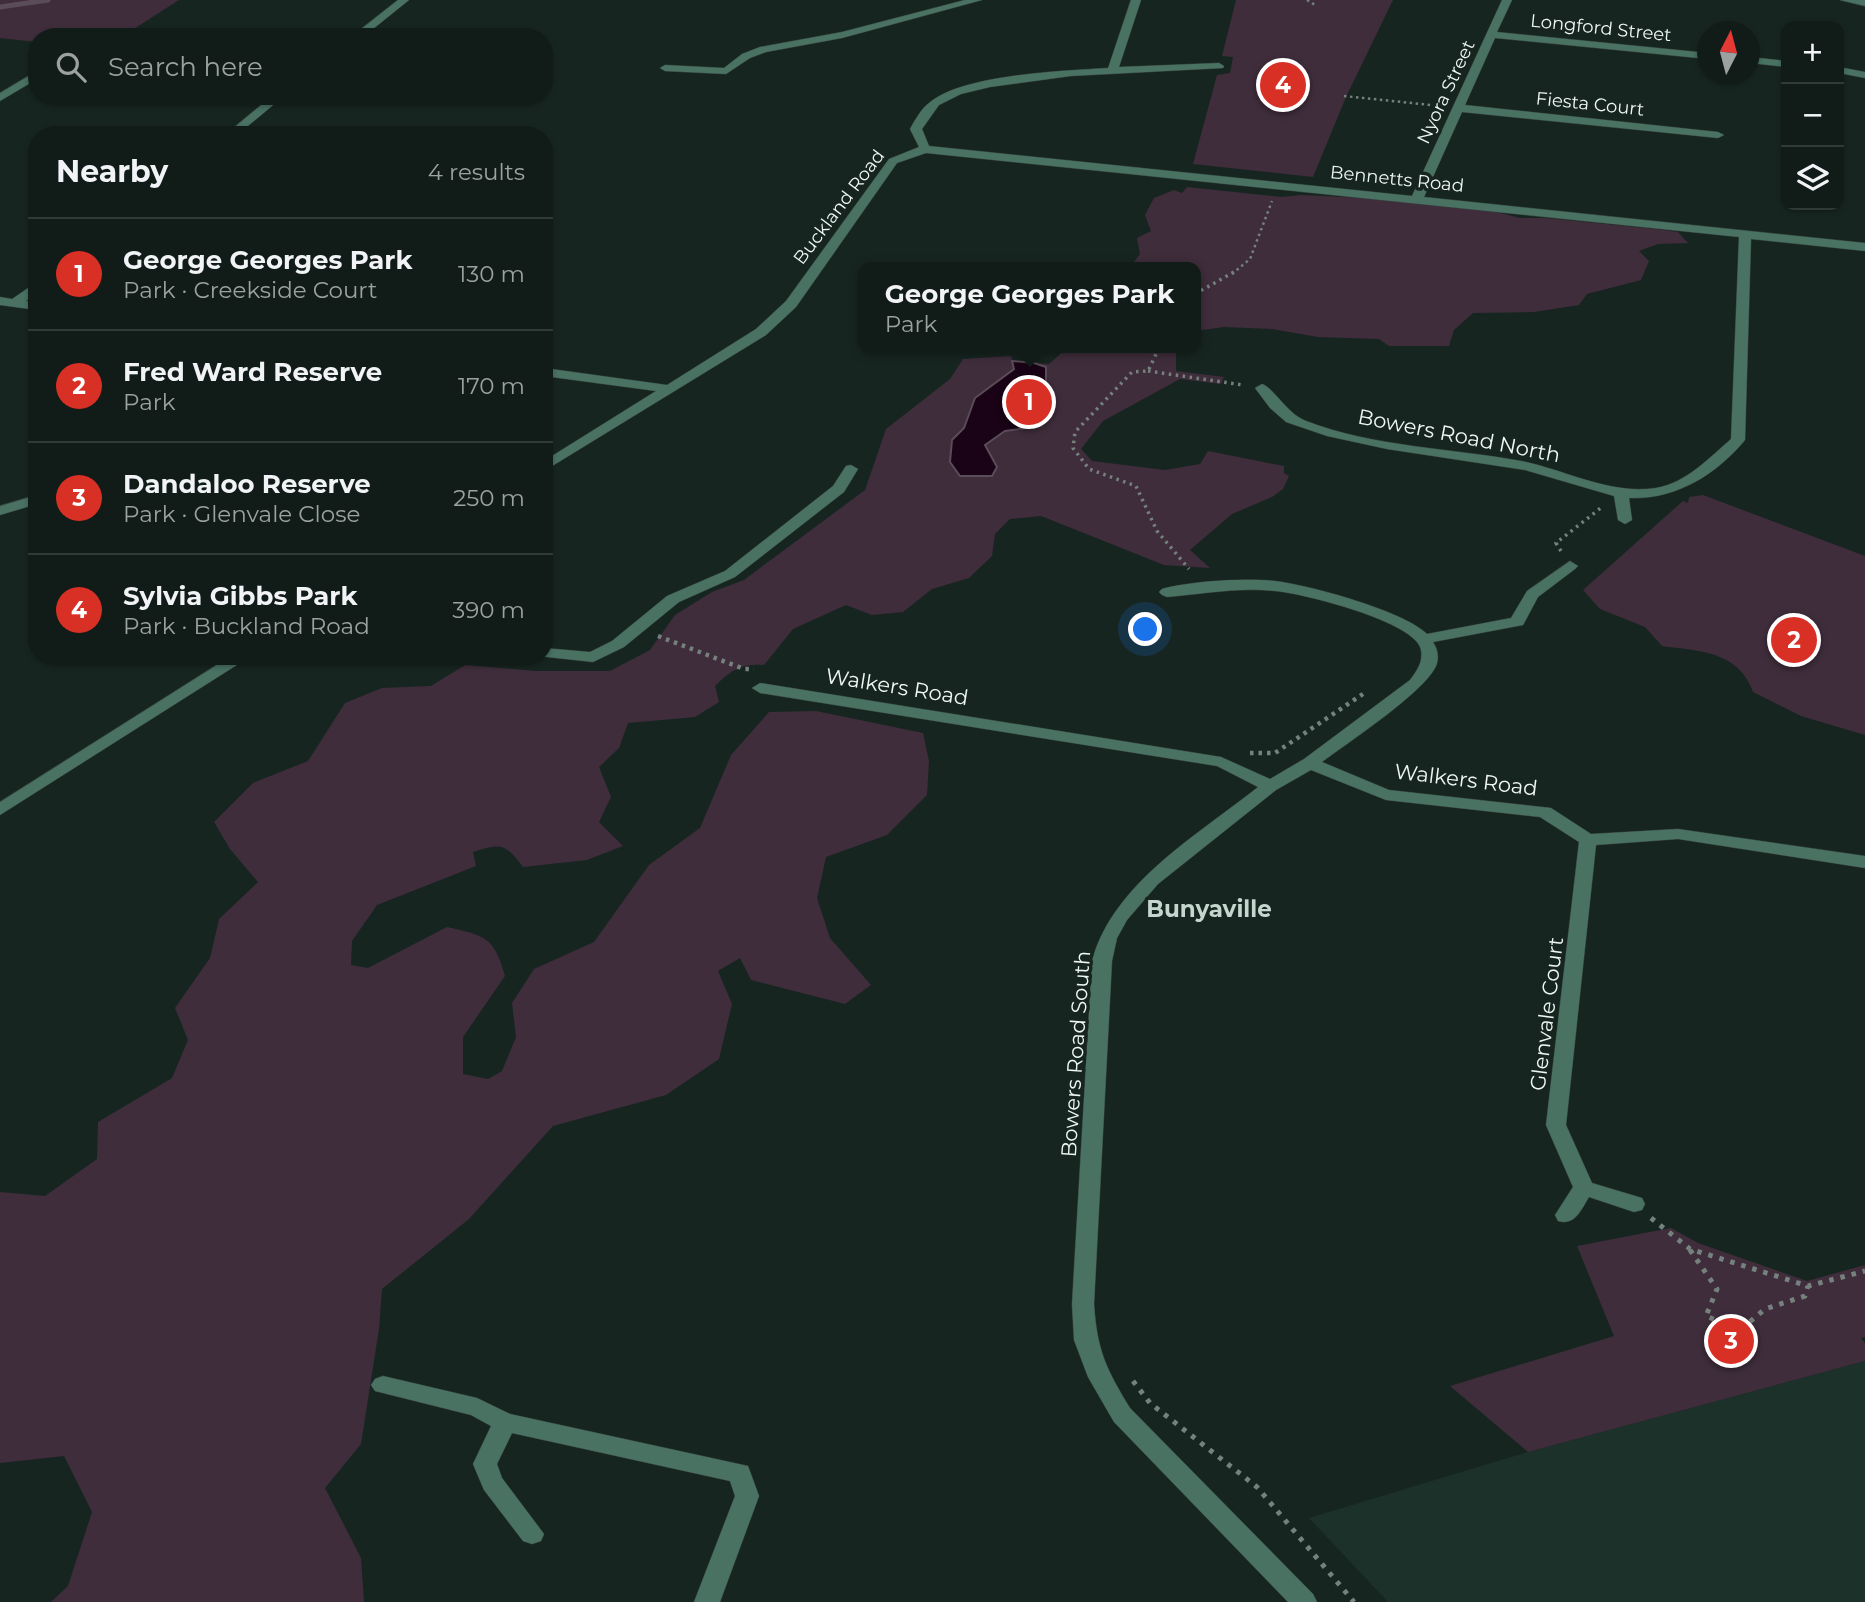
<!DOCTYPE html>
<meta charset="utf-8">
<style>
:root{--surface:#111c18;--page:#1a2521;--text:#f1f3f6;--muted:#9ca1a2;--line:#303a37;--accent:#d93025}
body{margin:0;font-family:Montserrat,sans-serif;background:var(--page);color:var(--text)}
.controls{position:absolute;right:21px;top:21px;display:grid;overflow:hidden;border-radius:14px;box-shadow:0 2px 5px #0004}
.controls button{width:63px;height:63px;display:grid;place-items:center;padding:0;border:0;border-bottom:2px solid var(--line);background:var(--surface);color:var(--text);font:35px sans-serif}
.compass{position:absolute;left:1697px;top:21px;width:63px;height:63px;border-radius:50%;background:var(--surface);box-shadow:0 2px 5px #0004;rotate:6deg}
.you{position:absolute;left:1146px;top:630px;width:24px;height:24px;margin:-18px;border:5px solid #fff;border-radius:50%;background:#1a73e8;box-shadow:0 0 0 10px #1a73e833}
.badge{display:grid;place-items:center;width:46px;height:46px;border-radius:50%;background:var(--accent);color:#fff;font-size:23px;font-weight:700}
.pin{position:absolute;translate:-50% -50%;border:4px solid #fff;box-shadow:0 2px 7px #0006}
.popup{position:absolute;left:858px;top:262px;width:343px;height:91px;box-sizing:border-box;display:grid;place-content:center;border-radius:14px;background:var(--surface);filter:drop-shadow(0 2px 5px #0005);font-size:23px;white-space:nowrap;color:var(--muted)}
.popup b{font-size:26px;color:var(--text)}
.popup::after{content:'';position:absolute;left:50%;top:100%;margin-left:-14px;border:14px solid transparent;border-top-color:var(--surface)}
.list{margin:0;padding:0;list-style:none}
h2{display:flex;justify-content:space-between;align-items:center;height:91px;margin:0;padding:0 28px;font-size:30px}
h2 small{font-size:23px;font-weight:400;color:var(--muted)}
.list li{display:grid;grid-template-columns:46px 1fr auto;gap:21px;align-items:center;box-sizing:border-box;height:112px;padding:0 28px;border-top:2px solid var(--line)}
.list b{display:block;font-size:26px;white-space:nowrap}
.list p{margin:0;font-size:23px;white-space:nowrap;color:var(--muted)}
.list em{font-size:23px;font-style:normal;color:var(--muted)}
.icon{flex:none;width:38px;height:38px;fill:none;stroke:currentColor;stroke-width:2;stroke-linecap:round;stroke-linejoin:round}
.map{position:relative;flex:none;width:1865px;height:1602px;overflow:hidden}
.search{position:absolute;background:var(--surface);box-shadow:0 2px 5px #0004;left:28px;top:28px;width:525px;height:77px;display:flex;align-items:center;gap:18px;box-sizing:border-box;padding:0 24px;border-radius:28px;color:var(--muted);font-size:26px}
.panel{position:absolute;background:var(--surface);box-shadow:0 2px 5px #0004;left:28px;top:126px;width:525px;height:539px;border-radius:28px}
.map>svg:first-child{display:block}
</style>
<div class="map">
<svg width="1865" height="1602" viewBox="0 0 1865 1602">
<rect width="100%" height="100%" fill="#172520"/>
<path fill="#1b3129" d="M1865,1361V1602H1388L1309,1518L1528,1452Z"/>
<path fill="#3f2d3b" d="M0,0H179L129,32L101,37H37V42L0,38Z
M1236,0H1393L1346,97L1313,177L1193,164L1217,75L1230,73L1233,57L1222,56Z
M1187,187L1281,197L1301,195L1365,198L1496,212L1520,218H1545L1656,229L1678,232L1688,243L1658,244L1639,251L1649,261L1641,280L1587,294L1579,305L1534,312L1473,313L1454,330L1449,346H1389L1379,339L1318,337L1272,329L1224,327L1195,331V267H1130L1140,254L1137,238L1151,231L1145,215L1154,198L1174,190L1182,193Z
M1067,348H1176V371L1224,377L1221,384L1180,379L1103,421L1081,449L1092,461L1165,470L1200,464L1208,451L1284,466V473L1289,476L1283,489L1272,497L1232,514L1190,550L1210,568L1164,565L1041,516L1010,519L995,534L992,556L969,578L932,589L903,612L872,615L846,605L793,629L764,665C742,663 731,670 715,686L719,702L695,717L628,723L619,748L599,767L611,797L599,822L623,846L587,860L523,867C505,843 501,843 473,852L476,866L377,905L352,941L351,965L368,968L447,927C485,936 494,936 505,976L463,1037V1074L488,1079L502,1071L516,1037L512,1003L534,969L594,942L649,865L700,828L731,755L769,712L816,711L923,733L929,761L927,795L887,835L826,857L817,898L830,938L871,985L845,1004L751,980L740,958L718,971L732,1004L719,1059L666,1095L553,1126L469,1219L382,1289L379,1329L361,1444L325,1488L361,1558L364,1602H51L68,1586L92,1512L64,1456L0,1463V1192L45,1196L97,1159L98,1122L172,1078L188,1040L175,1008L210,958L219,919L258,882L230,849L214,822L253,783L308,761L345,703L382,688L431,686L465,665L537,671H610L650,650L675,615L712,592L744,580L865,490L886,429L950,379L963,359L1011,356L1013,362L1049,364Z
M1703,495L1865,556V735L1801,716L1753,692C1739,651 1699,651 1662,646L1645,627L1600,609L1583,590L1683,501L1688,503L1689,497Z
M1671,1228L1698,1243L1807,1281L1865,1265V1337L1861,1338L1865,1343V1361L1528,1452L1450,1386L1614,1336L1577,1246Z"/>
<path fill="#1a0316" stroke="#5a4c58" stroke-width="2" d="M1012,361L1034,363L1046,367V384L1026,394L1013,408L1041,426L1005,431L985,445L997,467L992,476H960L950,462L952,440L964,428L975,398L1014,369Z"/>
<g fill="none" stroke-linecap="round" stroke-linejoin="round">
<path stroke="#5a4c58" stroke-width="5" d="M0,7L48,0"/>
<defs>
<path id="minor" d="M398,0H409L363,37H351Z
M965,0H982L842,38L766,52L750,58L726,74L665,71L660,68L665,65L724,68L742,54L760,47L842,32Z
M1131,0H1141L1119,67L1219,63L1224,66L1223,68L1071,76L990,87L961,94L939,105L922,129L929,146L1412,196L1502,0H1512L1497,32L1708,53V59L1495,38L1465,105L1718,132L1724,135L1718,138L1462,112L1424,197L1865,243V251L1751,239L1745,440C1716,475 1675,500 1629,498L1632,520L1625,524L1618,520L1614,496L1525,470L1387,449L1327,436L1286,422L1270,408L1255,388L1262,384C1274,388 1286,413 1306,421C1374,447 1450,448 1521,461C1566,470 1609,495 1656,488C1686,483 1709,458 1731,439L1739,237L926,153L897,163L796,307L766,335L544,471V461L656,391L544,376V368L667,385L756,329L786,301L889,159L919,147L910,129C915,120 921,109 929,103C963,74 1064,71 1108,68Z
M1840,0H1865V6Z
M1750,57L1786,61V67L1750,63Z
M1839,67L1865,72V78L1839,73Z
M37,71V79L0,101V93Z
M272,96H284L237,135H225Z
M37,282V292L26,301L37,302V310L0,305V297L12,299Z
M851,465L858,469L844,492L735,577L679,602L624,647L593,662L538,656H544V648L590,652L612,641L667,596L725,571L833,486L846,466Z
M37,495V504L0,515V506Z
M1570,561L1578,566L1575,569L1538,597L1523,625L1433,642C1437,648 1439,655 1437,663C1431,688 1346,744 1322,762L1389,790L1551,808L1591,834L1678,829L1865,856V868L1678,839L1596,845L1566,1125L1592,1183L1642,1198L1645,1204L1642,1210L1634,1212L1589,1197C1581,1210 1575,1226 1558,1221L1555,1215L1573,1187L1546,1125L1579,842L1540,817L1386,800L1311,770L1276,790L1158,884L1127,920L1117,938L1112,961L1094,1304C1097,1350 1106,1369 1130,1408L1313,1594L1317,1602H1288L1114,1422L1088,1377L1074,1340L1072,1304L1092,961C1113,883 1198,835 1258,787L1217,766L760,693L752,688L760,683L1221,757L1270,779L1304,759L1410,680C1417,670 1423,663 1421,650C1417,622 1302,593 1275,591C1239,587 1203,594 1167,597L1162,595L1159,592L1162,589C1191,581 1245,578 1275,581C1309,585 1404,611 1427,634L1511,618L1527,591Z
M231,656H251L0,815V802Z
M383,1376L477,1398L510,1414L748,1466L759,1496L720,1602H694L735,1496L730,1481L512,1433L497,1464L502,1478L544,1534L541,1541L532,1544L523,1541L484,1490L473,1464L491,1426L471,1415L375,1391L371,1385L375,1379Z"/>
</defs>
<use href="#minor" stroke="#35423e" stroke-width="1"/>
<path stroke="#75817d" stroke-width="2.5" stroke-dasharray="2.5 3.5" stroke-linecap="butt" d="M1307,0L1315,5
M1344,96L1440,106
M1232,274L1250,259L1272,201"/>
<path stroke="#75817d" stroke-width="3.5" stroke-dasharray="2.5 4.5" stroke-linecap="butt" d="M1195,294L1234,272
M1159,348L1148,371L1132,372L1075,432L1073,448L1089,469L1136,486L1157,531L1189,569
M1148,371L1243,385
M1561,551L1556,543L1602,507"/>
<path stroke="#75817d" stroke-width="4.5" stroke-dasharray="3.5 5" stroke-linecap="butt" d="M658,636L744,669H754
M1250,753H1275L1363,694"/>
<path stroke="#75817d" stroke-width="5" stroke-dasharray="4.5 7" stroke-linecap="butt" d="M1651,1218L1690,1249L1808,1286L1865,1271
M1690,1250L1717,1289L1706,1316L1740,1330L1765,1309L1805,1296L1808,1286
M1133,1381L1150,1403L1257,1487L1354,1602"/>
<use href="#minor" fill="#497263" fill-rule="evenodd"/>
</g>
<g text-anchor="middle" stroke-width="7" stroke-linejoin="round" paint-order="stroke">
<g font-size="18" fill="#eef7f3" stroke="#172520">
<text transform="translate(1601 28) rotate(6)" y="6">Longford Street</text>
<text transform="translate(1446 92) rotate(-65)" y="6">Nyora Street</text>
<text transform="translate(1590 104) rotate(6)" y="6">Fiesta Court</text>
<text transform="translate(1397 179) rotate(6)" y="6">Bennetts Road</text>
<text transform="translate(839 207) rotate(-53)" y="6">Buckland Road</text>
</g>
<g font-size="21" fill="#eef7f3" stroke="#172520">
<text transform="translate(1459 436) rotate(11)" y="7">Bowers Road North</text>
<text transform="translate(897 687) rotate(9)" y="7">Walkers Road</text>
<text transform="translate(1466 780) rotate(7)" y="7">Walkers Road</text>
<text transform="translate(1547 1014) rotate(-83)" y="7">Glenvale Court</text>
<text transform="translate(1076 1054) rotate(-86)" y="7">Bowers Road South</text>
</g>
<g font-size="23" font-weight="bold" fill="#c4d6ce" stroke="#172520">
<text x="1209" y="917">Bunyaville</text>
</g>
</g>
</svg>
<div class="controls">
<button>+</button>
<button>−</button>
<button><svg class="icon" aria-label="layers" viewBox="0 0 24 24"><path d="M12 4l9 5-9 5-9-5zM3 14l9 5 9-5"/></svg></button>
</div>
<svg class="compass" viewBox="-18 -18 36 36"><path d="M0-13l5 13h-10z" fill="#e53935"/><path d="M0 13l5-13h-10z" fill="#9ca1a2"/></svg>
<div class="you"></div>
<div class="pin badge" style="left:1029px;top:402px">1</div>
<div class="popup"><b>George Georges Park</b>Park</div>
<div class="pin badge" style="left:1794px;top:640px">2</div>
<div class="pin badge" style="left:1731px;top:1341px">3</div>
<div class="pin badge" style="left:1283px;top:85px">4</div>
<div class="search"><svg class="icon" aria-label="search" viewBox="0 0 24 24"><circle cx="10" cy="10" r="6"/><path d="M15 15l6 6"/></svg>Search here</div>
<section class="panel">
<h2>Nearby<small>4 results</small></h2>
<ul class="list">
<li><span class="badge">1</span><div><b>George Georges Park</b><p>Park · Creekside Court</p></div><em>130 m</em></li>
<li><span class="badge">2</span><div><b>Fred Ward Reserve</b><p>Park</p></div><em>170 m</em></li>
<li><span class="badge">3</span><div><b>Dandaloo Reserve</b><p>Park · Glenvale Close</p></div><em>250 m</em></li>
<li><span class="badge">4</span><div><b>Sylvia Gibbs Park</b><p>Park · Buckland Road</p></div><em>390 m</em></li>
</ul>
</section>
</div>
